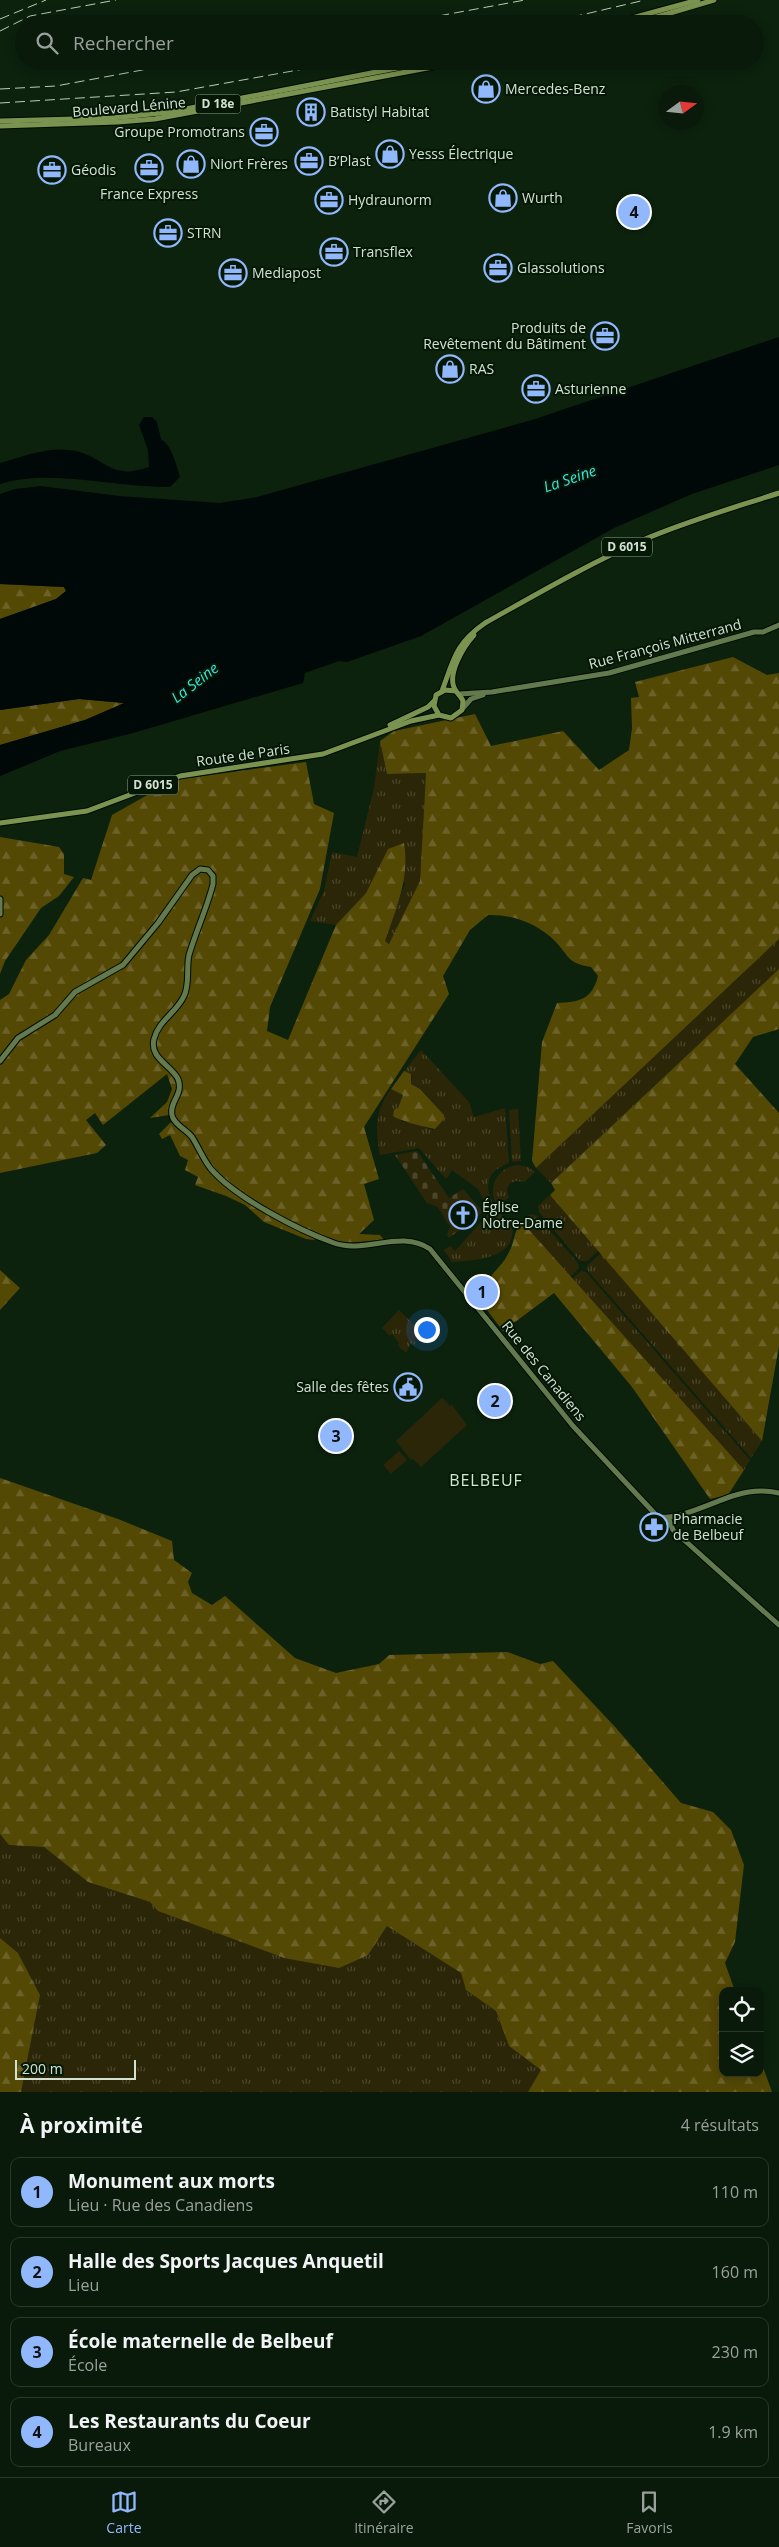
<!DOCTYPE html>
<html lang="fr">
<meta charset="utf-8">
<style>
body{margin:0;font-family:"Open Sans",sans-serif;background:#172718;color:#f1f3f6}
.controls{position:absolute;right:15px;bottom:15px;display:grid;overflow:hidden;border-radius:10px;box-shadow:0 2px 12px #0003}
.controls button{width:45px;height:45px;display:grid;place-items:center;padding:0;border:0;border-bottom:1px solid #29382b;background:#091a0a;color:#f1f3f6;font:25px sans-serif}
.compass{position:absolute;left:659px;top:85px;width:45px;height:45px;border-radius:50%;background:#091a0a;box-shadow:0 2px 12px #0003;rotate:75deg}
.scale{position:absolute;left:15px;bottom:12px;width:121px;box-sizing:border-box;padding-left:5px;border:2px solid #d3e1d3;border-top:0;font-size:14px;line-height:18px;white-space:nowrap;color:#d3e1d3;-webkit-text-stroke:4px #041805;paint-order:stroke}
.you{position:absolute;left:426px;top:1329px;width:18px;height:18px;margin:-12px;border:4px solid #fff;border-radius:50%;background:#1a73e8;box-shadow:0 0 0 8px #1a73e833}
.badge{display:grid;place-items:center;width:32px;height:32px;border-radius:50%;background:#91b8fd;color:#111;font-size:16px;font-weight:700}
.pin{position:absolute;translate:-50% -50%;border:2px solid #fff;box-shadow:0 1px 5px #0006}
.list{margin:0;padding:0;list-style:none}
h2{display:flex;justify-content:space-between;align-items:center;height:65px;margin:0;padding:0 20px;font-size:21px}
h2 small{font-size:16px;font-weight:400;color:#99a19c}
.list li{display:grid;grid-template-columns:32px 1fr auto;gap:15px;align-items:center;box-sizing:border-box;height:70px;margin:0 10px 10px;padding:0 10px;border:1px solid #29382b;border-radius:10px}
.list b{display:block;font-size:19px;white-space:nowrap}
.list p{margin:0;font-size:16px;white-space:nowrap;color:#99a19c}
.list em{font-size:16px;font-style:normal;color:#99a19c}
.icon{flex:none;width:28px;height:28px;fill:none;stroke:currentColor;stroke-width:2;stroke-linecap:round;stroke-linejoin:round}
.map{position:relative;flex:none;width:779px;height:2092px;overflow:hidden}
.search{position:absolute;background:#091a0a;box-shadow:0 2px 12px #0003;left:15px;right:15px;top:15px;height:55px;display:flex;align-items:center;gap:12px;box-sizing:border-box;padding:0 18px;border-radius:28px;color:#99a19c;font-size:19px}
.sheet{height:385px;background:#091a0a}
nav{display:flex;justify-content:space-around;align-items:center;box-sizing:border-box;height:70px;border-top:1px solid #29382b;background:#091a0a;font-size:14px;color:#99a19c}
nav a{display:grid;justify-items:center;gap:2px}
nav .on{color:#91b8fd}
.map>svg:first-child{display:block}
.grass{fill:url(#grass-tufts)}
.forest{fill:url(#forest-firs)}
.cemetery{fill:url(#cemetery-stones)}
.pitch{fill:#2c2608}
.water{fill:#000808}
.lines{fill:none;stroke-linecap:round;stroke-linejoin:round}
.secondary-casing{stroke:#000b00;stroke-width:7}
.primary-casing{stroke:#000b00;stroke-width:7}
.secondary{stroke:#627a4d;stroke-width:5}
.primary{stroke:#7b9350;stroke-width:5}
.rail{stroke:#bccbbc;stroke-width:1;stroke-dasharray:10 5;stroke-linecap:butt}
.labels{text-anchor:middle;stroke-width:4;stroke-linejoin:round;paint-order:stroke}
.shield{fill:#041805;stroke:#95a595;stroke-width:1}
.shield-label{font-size:12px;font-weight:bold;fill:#d3e1d3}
.poi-label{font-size:14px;fill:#d3e1d3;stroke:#041805;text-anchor:start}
.street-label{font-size:14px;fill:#d3e1d3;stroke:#041805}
.water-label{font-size:15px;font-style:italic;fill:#3ce1dc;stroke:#041805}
.quarter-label{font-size:16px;letter-spacing:1px;fill:#cee9cd;stroke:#041805}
</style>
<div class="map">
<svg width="779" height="2092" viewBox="0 0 779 2092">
<defs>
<pattern id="grass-tufts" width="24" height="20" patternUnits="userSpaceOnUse" patternTransform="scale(1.25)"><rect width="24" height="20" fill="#2c2608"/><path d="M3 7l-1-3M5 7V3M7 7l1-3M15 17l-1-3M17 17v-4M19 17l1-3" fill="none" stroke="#4a452b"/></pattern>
<pattern id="forest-firs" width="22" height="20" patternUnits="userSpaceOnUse" patternTransform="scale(1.25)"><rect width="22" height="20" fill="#544805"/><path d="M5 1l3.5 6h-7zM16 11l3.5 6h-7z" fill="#6c6229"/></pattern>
<pattern id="cemetery-stones" width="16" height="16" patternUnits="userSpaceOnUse" patternTransform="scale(1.25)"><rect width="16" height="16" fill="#2c2608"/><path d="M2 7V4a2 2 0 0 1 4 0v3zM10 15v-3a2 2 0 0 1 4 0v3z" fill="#4a452b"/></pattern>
</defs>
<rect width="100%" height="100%" fill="#0c220d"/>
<g class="grass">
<polygon points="380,741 387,774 426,773 420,881 390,944 384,941 405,884 388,849 366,893 336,925 310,921 324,891 332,852 357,857 374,788"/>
<polygon points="779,939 779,969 551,1183 536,1168"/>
<path d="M421,1050L469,1102L474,1117L505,1108L509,1163C470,1178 494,1207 512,1227C517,1259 473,1260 452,1262L444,1250L450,1246L455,1251L490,1212L478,1189L452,1170L446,1179L419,1148L380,1155C375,1129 375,1110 391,1089L403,1095L398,1108L402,1122L410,1121L433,1130L444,1115L420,1089L411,1084L412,1076L404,1071Z"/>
<polygon points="518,1109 521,1161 512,1162 509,1110"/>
<path d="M517,1165L528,1167L535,1172L524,1182L516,1181C508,1183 505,1189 509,1197L498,1207C486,1189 496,1168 517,1165Z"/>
<polygon points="550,1195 599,1250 587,1261 580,1261 539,1212 538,1206"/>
<polygon points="530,1214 536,1215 578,1263 579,1268 570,1277 522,1222"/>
<polygon points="601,1253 762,1441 751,1458 588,1271 587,1266"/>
<polygon points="581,1271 586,1272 750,1460 744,1470 572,1279"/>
<polygon points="399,1310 423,1334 420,1334 414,1340 416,1342 414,1345 411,1343 406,1353 398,1346 399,1343 392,1334 390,1336 382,1328"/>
<polygon points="0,1834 10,1845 44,1847 88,1882 150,1902 159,1911 284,1958 368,1955 387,1926 461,1973 466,1990 496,2011 509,2046 542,2070 528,2092 21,2092 40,1995 18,1953 0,1938"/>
</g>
<g class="forest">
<polygon points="0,584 64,587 66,591 56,599 0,619"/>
<path d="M733,657L767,675L779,673V939L536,1168L532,1161L542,1042L557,1003C579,1002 592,1000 598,976L591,967C567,963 570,957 555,941C538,924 512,914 488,915L470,930L443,976L449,994L364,1127L379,1179L364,1184L374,1220L359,1234L380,1235L384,1240L344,1243L318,1234L314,1240L306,1239L264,1222L245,1205L226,1196L195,1185L198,1177L185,1170L188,1160L180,1156L170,1135L162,1139L159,1134L172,1121L169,1115L150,1118L167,1102L172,1089L167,1074L103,1125L95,1113L86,1120L106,1145L97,1153L0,1173V1000L9,994L26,960L49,935L83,878L91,880L112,815L174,780L306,762L314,804L334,813L320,889L270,1007L267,1031L288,1040L336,925L366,893L388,849L404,843C410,879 396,908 385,941L389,944L420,881L426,773L387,774L380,741L394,731L475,714L491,746L563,731L599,770L629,750L632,728L631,698L639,697L635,682Z"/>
<polygon points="79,699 125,703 85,720 0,745 0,710"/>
<polygon points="0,837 59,847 64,854 64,874 74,877 59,896 41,908 5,961 0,974"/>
<polygon points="779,969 779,1029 753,1037 735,1064 779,1113 779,1346 762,1441 550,1195 555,1190 551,1183"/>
<path d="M404,1071L411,1074V1084L420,1089L444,1115V1119L435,1129C428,1128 397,1120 393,1116L394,1110L398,1108L403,1095L391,1089Z"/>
<path d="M522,1222L744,1470L728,1495L710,1499L632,1387L554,1293L503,1331L480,1301C486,1294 484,1291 487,1283C492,1272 503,1265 508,1254C515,1243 513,1231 522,1222Z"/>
<polygon points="0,1270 20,1288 0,1310"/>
<polygon points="0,1478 118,1519 172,1541 174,1560 192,1573 188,1582 192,1593 212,1605 225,1596 295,1658 336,1673 379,1664 389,1655 507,1652 540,1664 553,1661 616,1728 681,1803 713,1812 731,1830 744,1865 735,1942 725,1963 735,1991 723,1991 723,2073 760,2073 760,2059 772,2092 528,2092 541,2070 509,2046 496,2011 466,1990 461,1973 387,1926 368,1955 339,1968 284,1958 158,1911 150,1902 88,1882 44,1847 9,1845 0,1834"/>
<polygon points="0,1938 18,1953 40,1995 21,2092 0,2092"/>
</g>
<polygon class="cemetery" points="417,1151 449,1198 463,1189 483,1212 449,1238 447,1235 450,1227 438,1207 427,1203 395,1155"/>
<g class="pitch">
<polygon points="442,1398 450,1406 452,1405 467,1425 421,1467 413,1459 411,1460 396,1441"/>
<polygon points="399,1451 407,1460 391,1474 383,1465"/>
</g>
<g class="water">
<polygon points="779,337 779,465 692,494 614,528 421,636 347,662 339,661 305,673 303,683 133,733 60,751 0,776 0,745 85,720 124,703 79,699 0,710 0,619 56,599 66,591 64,587 0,584 0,494 15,489 41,486 119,496 220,503 257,497 532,420"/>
<path d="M144,417H152L157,422L161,439C172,446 176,464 180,477L170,487C116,488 52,468 0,484V463C22,457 46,447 69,450C105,454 108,482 149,467L148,450L139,425Z"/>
</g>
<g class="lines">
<g class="secondary-casing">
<g id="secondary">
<polyline points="459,694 492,692 609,673 754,632 763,632 779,625"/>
<polyline points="463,708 471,699 483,695"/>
<polyline points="0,899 0,914"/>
<path d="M0,1061L18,1038L55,1015L75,992L123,965L158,923L192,875L200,869L208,870L213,876V884C207,908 196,931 189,955C186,969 190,984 184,996C177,1012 158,1021 154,1039C149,1058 171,1065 178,1079C184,1094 169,1102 172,1115C173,1124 187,1130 192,1137C199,1148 203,1159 211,1169C236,1198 298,1230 334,1243C365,1254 401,1229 430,1249L573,1426L657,1516C673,1523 717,1500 736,1495C749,1491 765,1490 779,1493"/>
<polyline points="668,1517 673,1530 779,1625"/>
</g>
</g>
<g class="primary-casing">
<g id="primary">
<polyline points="610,24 698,0"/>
<polyline points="633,24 714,0"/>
<polyline points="0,121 112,118 170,112 433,61"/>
<polyline points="0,126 118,122 155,119 465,61"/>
<path d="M442,691C454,659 455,644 485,623C537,594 588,564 643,540C687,521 733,508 779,493"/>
<path d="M456,691L445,690L436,695L434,706L439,715L451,718L462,710L463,701C461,696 458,695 456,691C445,676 464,646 474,635"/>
<polyline points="390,725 428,707 434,701"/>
<polyline points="0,823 87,811 180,776 323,754 411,721 439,715"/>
</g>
</g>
<use href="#secondary" class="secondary"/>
<use href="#primary" class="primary"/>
<g class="rail">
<polyline points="0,19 46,0"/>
<polyline points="395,24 525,0"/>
<polyline points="543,24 645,0"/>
<polyline points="0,31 30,16 116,0"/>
<polyline points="0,89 56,86 191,61"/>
<polyline points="0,103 176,92 348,61"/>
</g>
</g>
<defs>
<g id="shop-ring" transform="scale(1.4375)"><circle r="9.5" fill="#041805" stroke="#91b8fd" stroke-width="1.5"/><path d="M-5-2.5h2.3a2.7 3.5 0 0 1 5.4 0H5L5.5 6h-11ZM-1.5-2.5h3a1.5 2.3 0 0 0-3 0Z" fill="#91b8fd"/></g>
<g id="building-ring" transform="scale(1.4375)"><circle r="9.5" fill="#041805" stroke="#91b8fd" stroke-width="1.5"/><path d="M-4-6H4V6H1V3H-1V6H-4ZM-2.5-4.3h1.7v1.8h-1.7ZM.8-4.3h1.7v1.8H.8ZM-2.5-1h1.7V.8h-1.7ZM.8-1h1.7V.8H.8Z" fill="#91b8fd"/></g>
<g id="office-ring" transform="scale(1.4375)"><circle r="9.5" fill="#041805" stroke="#91b8fd" stroke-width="1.5"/><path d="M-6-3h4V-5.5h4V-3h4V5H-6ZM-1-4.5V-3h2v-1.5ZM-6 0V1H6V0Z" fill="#91b8fd"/></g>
<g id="church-ring" transform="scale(1.4375)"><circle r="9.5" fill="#041805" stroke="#91b8fd" stroke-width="1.5"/><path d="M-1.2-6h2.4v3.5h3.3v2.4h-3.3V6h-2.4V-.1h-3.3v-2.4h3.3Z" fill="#91b8fd"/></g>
<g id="civic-ring" transform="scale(1.4375)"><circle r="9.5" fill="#041805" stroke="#91b8fd" stroke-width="1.5"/><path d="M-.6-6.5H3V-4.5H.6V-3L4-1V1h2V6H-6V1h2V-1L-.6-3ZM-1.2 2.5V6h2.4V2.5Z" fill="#91b8fd"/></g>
<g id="pharmacy-ring" transform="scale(1.4375)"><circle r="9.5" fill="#041805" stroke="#91b8fd" stroke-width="1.5"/><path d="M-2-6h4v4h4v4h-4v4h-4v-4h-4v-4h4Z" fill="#91b8fd"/></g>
</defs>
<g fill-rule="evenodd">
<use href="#shop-ring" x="486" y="89"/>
<use href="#building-ring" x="311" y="112"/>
<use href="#office-ring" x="264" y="132"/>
<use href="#shop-ring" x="390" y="154"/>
<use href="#office-ring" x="309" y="161"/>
<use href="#shop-ring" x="191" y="164"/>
<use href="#office-ring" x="149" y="168"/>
<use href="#office-ring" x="52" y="170"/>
<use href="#shop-ring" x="503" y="198"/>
<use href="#office-ring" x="329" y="200"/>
<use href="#office-ring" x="168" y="233"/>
<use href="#office-ring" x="334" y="252"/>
<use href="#office-ring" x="498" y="268"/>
<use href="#office-ring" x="233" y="273"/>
<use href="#office-ring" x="605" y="336"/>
<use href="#shop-ring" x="450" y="369"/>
<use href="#office-ring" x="536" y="389"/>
<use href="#church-ring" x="463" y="1215"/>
<use href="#civic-ring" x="408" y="1387"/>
<use href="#pharmacy-ring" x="654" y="1527"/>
</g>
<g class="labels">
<g class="shield">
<rect x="195.5" y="94.5" width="45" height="19" rx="4"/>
<rect x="602" y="537.5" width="50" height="19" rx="4"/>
<rect x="128" y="775.5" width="50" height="19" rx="4"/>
</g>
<g class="shield-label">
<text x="218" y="108">D 18e</text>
<text x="627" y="551">D 6015</text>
<text x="153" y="789">D 6015</text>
</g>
<g class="poi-label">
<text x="505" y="94">Mercedes-Benz</text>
<text x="330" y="117">Batistyl Habitat</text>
<text x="245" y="137" text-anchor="end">Groupe Promotrans</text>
<text x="409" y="159">Yesss Électrique</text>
<text x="328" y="166">B’Plast</text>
<text x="210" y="169">Niort Frères</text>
<text x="71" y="175">Géodis</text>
<text x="149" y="199" text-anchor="middle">France Express</text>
<text x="522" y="203">Wurth</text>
<text x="348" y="205">Hydraunorm</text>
<text x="187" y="238">STRN</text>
<text x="353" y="257">Transflex</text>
<text x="517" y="273">Glassolutions</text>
<text x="252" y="278">Mediapost</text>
<text x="586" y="333" text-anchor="end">Produits de<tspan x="586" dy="16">Revêtement du Bâtiment</tspan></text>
<text x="469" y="374">RAS</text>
<text x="555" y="394">Asturienne</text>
<text x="482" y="1212">Église<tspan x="482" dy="16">Notre-Dame</tspan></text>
<text x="389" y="1392" text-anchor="end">Salle des fêtes</text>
<text x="673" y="1524">Pharmacie<tspan x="673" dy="16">de Belbeuf</tspan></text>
</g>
<g class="street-label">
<text transform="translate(129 107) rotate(-5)" y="5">Boulevard Lénine</text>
<text transform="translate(665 644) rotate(-15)" y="5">Rue François Mitterrand</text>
<text transform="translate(243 755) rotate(-8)" y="5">Route de Paris</text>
<text transform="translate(544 1371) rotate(51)" y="5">Rue des Canadiens</text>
</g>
<g class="water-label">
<text transform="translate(570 479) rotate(-19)" y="5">La Seine</text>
<text transform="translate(195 683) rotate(-38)" y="5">La Seine</text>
</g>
<g class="quarter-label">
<text x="486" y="1486">BELBEUF</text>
</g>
</g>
</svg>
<div class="controls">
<button><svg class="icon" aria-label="locate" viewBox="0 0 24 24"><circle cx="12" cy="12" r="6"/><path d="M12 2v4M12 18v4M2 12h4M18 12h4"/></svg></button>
<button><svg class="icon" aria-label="layers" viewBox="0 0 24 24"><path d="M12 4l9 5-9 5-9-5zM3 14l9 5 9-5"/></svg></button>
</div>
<svg class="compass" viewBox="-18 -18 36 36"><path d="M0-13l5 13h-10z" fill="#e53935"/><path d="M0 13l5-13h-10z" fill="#99a19c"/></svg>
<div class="scale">200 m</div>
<div class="you"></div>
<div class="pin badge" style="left:482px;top:1292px">1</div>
<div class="pin badge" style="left:495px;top:1401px">2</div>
<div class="pin badge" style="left:336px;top:1436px">3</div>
<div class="pin badge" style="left:634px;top:212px">4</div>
<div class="search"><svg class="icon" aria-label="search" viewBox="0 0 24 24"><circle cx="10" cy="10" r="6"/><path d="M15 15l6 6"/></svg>Rechercher</div>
</div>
<section class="sheet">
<h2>À proximité<small>4 résultats</small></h2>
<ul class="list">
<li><span class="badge">1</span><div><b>Monument aux morts</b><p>Lieu · Rue des Canadiens</p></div><em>110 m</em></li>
<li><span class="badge">2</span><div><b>Halle des Sports Jacques Anquetil</b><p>Lieu</p></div><em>160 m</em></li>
<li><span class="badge">3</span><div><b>École maternelle de Belbeuf</b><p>École</p></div><em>230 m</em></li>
<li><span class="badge">4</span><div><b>Les Restaurants du Coeur</b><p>Bureaux</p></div><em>1.9 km</em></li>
</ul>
</section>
<nav>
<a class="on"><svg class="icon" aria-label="map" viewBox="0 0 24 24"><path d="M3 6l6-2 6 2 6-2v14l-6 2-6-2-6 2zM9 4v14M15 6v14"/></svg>Carte</a>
<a><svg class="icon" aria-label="directions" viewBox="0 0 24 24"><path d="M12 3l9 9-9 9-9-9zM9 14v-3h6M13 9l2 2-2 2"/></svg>Itinéraire</a>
<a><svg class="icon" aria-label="saved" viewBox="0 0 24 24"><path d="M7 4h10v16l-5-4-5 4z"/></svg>Favoris</a>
</nav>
